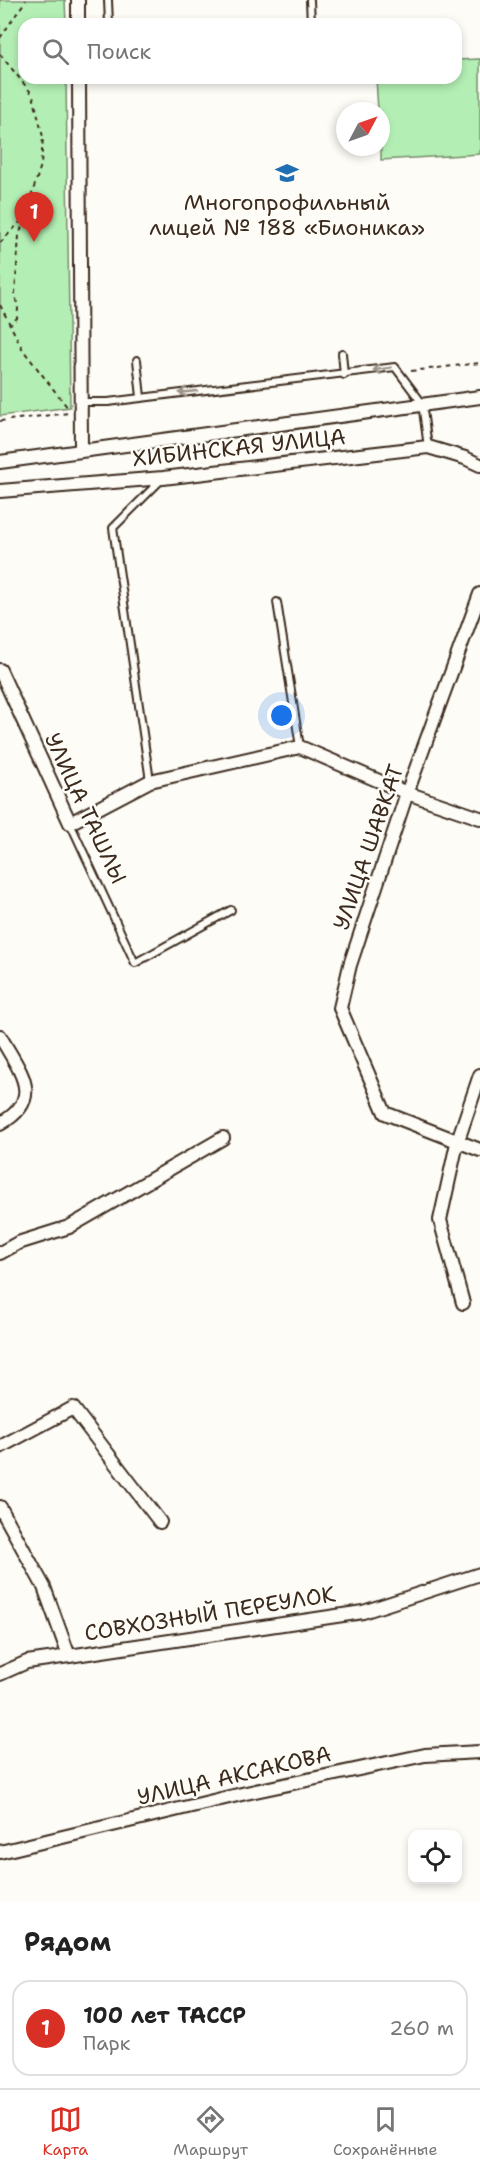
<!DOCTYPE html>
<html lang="ru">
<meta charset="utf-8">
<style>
body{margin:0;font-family:"Shantell Sans",sans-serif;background:#f2f2f2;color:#222}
.controls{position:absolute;right:18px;bottom:18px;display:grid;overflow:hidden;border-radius:12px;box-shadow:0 3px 9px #0003}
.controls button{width:54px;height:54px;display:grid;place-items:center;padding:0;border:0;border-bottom:2px solid #e0e0e0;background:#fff;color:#222;font:30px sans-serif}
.compass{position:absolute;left:336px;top:102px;width:54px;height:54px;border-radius:50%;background:#fff;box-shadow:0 3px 9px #0003;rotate:49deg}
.you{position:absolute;left:282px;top:716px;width:21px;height:21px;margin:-15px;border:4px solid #fff;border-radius:50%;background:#1a73e8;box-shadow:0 0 0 9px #1a73e833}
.badge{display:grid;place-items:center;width:39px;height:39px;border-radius:50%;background:#d93025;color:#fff;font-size:20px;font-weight:700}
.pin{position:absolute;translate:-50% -50px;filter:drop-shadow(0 2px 3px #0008)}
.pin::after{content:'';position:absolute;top:32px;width:21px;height:18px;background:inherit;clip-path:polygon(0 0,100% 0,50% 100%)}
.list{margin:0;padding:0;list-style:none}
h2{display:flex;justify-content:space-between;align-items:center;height:78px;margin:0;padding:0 24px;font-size:26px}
h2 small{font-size:20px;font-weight:400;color:#767676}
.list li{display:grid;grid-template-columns:39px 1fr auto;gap:18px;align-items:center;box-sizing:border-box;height:96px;margin:0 12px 12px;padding:0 12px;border:2px solid #e0e0e0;border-radius:18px}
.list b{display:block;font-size:22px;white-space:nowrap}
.list p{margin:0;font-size:20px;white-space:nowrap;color:#767676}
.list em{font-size:20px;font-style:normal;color:#767676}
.icon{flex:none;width:33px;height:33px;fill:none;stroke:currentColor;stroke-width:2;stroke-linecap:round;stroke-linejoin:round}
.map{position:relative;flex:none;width:480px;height:1902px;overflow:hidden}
.search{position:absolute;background:#fff;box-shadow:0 3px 9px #0003;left:18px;right:18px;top:18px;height:66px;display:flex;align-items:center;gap:15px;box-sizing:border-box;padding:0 21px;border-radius:18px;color:#767676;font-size:22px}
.sheet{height:186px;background:#fff}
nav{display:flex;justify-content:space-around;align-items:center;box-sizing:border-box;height:84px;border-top:2px solid #e0e0e0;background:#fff;font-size:16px;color:#767676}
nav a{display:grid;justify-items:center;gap:3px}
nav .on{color:#d93025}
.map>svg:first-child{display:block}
.green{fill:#b3efb4;stroke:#778c69;stroke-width:1.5}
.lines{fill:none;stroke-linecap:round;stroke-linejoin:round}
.lane-casing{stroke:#3b2a1e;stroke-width:10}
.street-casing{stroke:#3b2a1e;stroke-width:16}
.path{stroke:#3b2a1e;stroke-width:2;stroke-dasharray:4.5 4.5;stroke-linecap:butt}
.lane{stroke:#fdfcf7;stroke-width:6}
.street{stroke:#fdfcf7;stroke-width:12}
.oneway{stroke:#9c938a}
.labels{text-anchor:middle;stroke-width:5;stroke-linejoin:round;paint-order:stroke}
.poi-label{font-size:22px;fill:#3b2a1e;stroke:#fdfcf7}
.street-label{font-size:22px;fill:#3b2a1e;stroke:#fdfcf7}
</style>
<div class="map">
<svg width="480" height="1902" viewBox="0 0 480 1902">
<rect width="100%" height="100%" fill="#fdfcf7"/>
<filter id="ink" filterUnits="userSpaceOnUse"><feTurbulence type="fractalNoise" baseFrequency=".0167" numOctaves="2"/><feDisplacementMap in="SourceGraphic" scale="12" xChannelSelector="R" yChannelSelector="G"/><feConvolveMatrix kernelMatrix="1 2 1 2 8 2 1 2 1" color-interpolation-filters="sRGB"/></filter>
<g filter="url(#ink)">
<g class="green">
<polygon points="0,0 65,0 66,24 24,24 24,78 66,78 70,407 0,416"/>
<polygon points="480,59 480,154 381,160 381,111 378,111 376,78 456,78 456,60"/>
</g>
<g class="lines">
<g class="lane-casing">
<g id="lane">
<polyline points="108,0 109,24"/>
<polyline points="310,0 311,24"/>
<polyline points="342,353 344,375"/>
<polyline points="137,360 141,397"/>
<polyline points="81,402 108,402 395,367 422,403 428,447"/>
<polyline points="277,602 300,747"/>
<polyline points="150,781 113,528 161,480"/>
<polyline points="70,823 135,963 231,910"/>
</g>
</g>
<g class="street-casing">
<g id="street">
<polyline points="78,0 78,24"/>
<polyline points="79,78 81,449"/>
<polyline points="0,462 480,397"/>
<polyline points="0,491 163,478 428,447 465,458 480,465"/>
<polyline points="480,594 407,793 350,965 340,1008 385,1113 480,1150"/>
<polyline points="0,670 70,823 150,781 300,747 407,793 480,818"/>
<path d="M0,1036C19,1071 46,1098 0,1124"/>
<polyline points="0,1253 18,1243 69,1227 223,1138"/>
<polyline points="463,1303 440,1220 457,1143 480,1075"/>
<polyline points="0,1447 73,1408 160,1522"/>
<polyline points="0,1507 44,1587 69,1656 363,1612 480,1574"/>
<polyline points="0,1674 27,1662 69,1656"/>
<polyline points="0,1852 246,1793 425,1755 480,1752"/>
</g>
</g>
<g class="path">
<polyline points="0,38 26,0"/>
<polyline points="0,54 33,95 43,137 41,165 19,236 15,293 18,309 17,318 11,324"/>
<polyline points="0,243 23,219"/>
<polyline points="0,305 23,350 68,408"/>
<polyline points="411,371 480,363"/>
<polyline points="0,421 69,413"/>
</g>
<use href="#lane" class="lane"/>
<use href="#street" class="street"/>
</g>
<defs><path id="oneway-shaft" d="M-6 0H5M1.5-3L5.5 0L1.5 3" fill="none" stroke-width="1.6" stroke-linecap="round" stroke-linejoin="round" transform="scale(1.5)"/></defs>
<g class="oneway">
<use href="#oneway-shaft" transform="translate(382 369) rotate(171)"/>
<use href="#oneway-shaft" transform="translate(188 392) rotate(174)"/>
</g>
</g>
<defs>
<g id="school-bare" transform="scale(1.8)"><path d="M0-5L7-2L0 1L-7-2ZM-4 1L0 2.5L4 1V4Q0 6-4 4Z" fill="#1f6fb2" stroke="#fdfcf7" stroke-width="2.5" paint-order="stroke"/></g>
</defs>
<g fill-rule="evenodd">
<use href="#school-bare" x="287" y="173"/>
</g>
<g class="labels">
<g class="poi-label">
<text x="287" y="210">Многопрофильный<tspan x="287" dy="25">лицей № 188 «Бионика»</tspan></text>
</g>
<g class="street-label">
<text transform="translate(239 447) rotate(-6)" y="8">ХИБИНСКАЯ УЛИЦА</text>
<text transform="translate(86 808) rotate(65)" y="8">УЛИЦА ТАШЛЫ</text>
<text transform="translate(368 847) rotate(-71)" y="8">УЛИЦА ШАВКАТ</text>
<text transform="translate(210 1613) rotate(-9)" y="8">СОВХОЗНЫЙ ПЕРЕУЛОК</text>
<text transform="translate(234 1775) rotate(-13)" y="8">УЛИЦА АКСАКОВА</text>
</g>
</g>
</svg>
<div class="controls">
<button><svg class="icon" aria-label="locate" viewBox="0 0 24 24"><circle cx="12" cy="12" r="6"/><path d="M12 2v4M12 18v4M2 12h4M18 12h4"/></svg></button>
</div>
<svg class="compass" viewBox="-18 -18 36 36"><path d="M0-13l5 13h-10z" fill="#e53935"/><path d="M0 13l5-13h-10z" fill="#767676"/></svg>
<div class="you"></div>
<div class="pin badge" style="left:34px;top:242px">1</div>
<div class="search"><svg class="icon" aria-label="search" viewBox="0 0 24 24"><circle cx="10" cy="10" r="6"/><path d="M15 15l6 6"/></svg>Поиск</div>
</div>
<section class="sheet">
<h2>Рядом<small></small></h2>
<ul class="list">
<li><span class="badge">1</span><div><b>100 лет ТАССР</b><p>Парк</p></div><em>260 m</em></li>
</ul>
</section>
<nav>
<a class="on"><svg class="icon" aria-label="map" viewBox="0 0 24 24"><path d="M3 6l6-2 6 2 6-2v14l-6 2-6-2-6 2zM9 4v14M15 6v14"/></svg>Карта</a>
<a><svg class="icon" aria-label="directions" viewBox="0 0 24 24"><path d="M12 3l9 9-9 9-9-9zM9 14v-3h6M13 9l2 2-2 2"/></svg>Маршрут</a>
<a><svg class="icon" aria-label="saved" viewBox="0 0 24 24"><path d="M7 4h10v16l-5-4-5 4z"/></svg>Сохранённые</a>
</nav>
